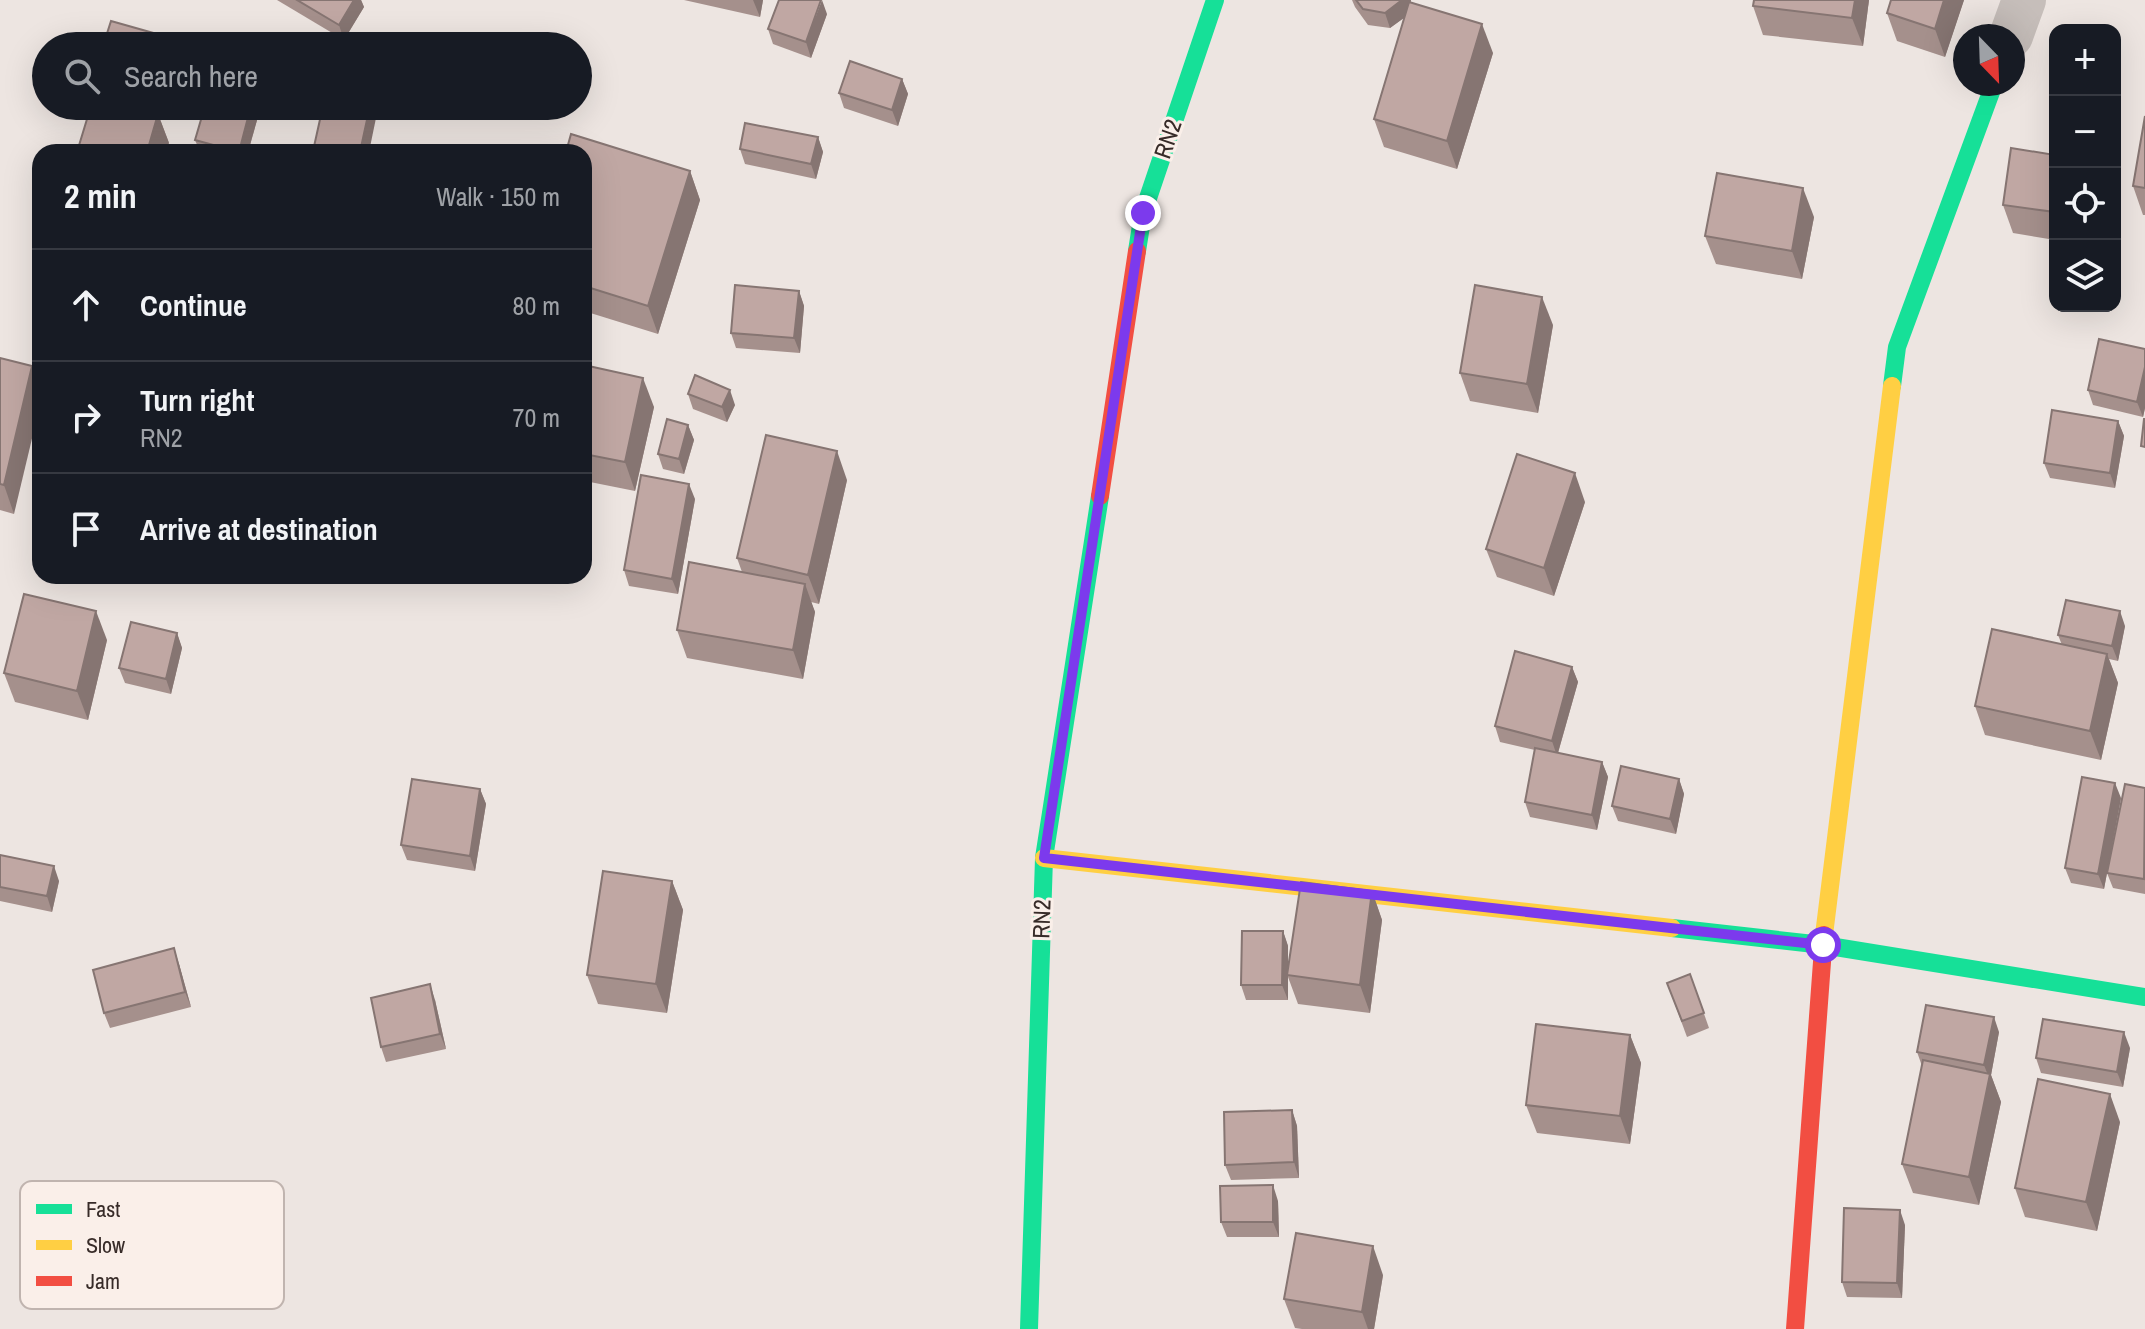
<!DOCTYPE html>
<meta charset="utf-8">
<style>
body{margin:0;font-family:"Archivo Narrow",sans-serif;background:#20242c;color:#f1f3f6}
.controls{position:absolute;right:24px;top:24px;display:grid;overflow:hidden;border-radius:16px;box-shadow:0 8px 32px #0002}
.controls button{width:72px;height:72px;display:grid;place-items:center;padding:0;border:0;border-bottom:2px solid #363941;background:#171b24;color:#f1f3f6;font:40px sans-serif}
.compass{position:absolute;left:1953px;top:24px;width:72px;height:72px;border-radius:50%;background:#171b24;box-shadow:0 8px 32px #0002;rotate:157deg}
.stop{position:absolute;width:24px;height:24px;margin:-18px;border:6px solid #7c3aed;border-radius:50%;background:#fff}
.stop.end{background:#7c3aed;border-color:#fff;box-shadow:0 2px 8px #0008}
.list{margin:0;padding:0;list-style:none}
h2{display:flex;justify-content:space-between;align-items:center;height:104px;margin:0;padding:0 32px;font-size:34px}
h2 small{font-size:26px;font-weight:400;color:#9ea1a6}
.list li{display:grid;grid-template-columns:52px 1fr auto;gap:24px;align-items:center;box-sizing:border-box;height:112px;padding:0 32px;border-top:2px solid #363941}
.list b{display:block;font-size:30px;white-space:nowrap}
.list p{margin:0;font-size:26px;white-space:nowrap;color:#9ea1a6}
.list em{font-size:26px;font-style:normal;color:#9ea1a6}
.icon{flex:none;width:44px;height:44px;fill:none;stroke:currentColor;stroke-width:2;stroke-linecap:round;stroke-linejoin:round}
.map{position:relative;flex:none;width:2145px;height:1329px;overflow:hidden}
.search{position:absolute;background:#171b24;box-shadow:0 8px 32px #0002;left:32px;top:32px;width:560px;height:88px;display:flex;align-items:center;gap:20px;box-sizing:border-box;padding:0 28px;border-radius:44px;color:#9ea1a6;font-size:30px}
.panel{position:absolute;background:#171b24;box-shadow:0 8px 32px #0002;left:32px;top:144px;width:560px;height:440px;border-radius:24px}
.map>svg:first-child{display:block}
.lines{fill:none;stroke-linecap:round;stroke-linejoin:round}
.street{stroke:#c6beba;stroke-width:44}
.fast{stroke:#16e098;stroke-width:18}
.slow{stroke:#ffcf43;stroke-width:18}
.jam{stroke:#f24e42;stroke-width:18}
.wall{fill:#a5908c}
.shaded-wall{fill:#867572}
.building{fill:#c0a7a3;stroke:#867572;stroke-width:2}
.route{stroke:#7c3aed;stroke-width:10}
.labels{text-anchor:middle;stroke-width:6;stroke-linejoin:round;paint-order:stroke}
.street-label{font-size:24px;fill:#372b28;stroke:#faefe9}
.key{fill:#faefe9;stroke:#c0b4af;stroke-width:2}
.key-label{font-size:22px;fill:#372b28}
</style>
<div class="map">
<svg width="2145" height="1329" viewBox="0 0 2145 1329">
<rect width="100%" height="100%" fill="#ede5e1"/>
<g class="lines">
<polyline class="street" points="2011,36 2024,0"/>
<g class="fast">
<polyline points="1137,251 1143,213 1215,0"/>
<polyline points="1892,386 1897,347 1994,84"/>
<polyline points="1672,928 1823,945 2145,997"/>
<polyline points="1029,1329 1044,858 1100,496"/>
</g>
<g class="slow">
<polyline points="1044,858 1672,928"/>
<polyline points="1824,935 1892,386"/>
</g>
<g class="jam">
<polyline points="1100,496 1137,251"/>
<polyline points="1795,1329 1824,935"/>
</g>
</g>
<g class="wall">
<polygon points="277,0 361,0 364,7 344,40"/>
<polygon points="684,0 763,0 760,17"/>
<polygon points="1352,0 1411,0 1410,3 1493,53 1457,169 1384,147 1374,119 1405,17 1390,28 1368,25 1355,7"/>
<polygon points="1754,0 1869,0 1863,46 1763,35 1753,6"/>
<polygon points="1964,0 1945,57 1897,41 1887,13"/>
<polygon points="827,14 811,58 773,44 768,29"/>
<polygon points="902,79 908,94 898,126 844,108 839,93"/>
<polygon points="91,106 147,106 145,111 158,114 169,143"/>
<polygon points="261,106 248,152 200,152 195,140"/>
<polygon points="2145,116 2145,215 2143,215 2133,186"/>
<polygon points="818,137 823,152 816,179 745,164 740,149"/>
<polygon points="584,152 690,171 700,200 658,334 584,311"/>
<polygon points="2055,155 2055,240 2013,233 2003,205"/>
<polygon points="1814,217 1802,279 1716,264 1705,236"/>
<polygon points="799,291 804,306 800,353 736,348 731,333"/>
<polygon points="1553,325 1538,413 1470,401 1460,373"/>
<polygon points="2145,349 2145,408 2143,417 2093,405 2088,390"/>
<polygon points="0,358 14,514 0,510"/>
<polygon points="584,365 654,407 635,491 585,481 584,484"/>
<polygon points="688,394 735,405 727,422 693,409"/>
<polygon points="2118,421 2124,436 2115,488 2050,478 2044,463"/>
<polygon points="688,425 694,440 684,474 663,469 658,454"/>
<polygon points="847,480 819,604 811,602 815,612 803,679 687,658 677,630 742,572 737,558"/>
<polygon points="695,499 678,594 629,586 624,570"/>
<polygon points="1585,502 1554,596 1497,577 1486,549"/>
<polygon points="2125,626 2118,661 2109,659 2118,683 2101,760 1985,735 1975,706 2062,645 2058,635"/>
<polygon points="177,633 182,648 171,694 125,683 119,668"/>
<polygon points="107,640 88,720 15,702 4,673"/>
<polygon points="1572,667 1578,682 1558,753 1602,762 1608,777 1597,830 1530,817 1525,802 1535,750 1500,742 1495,726"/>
<polygon points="1679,779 1684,794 1676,834 1618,821 1612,806"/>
<polygon points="2145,788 2145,894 2113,888 2107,873"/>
<polygon points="480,789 486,804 475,871 407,860 401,845"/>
<polygon points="2121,798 2104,889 2071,883 2065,868"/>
<polygon points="0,855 59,881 52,912 0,901"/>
<polygon points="672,881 683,910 667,1013 598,1004 587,975"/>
<polygon points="1372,891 1382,920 1370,1013 1298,1004 1288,977 1288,1000 1246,1000 1241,985 1283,931 1288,946 1288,970"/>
<polygon points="179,964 191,1007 110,1028 104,1013"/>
<polygon points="1690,974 1709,1028 1687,1037 1667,983"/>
<polygon points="435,1000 446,1049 386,1062 381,1047"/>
<polygon points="1999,1032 1991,1075 2001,1102 1979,1205 1913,1193 1902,1164 1922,1066 1917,1052"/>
<polygon points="1630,1035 1641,1063 1630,1144 1537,1133 1526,1105"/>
<polygon points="2130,1048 2123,1087 2041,1073 2036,1058"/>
<polygon points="1292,1110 1297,1126 1299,1178 1231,1180 1225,1165"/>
<polygon points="2120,1122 2097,1231 2025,1217 2015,1188"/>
<polygon points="1278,1201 1279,1237 1227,1237 1221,1222"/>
<polygon points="1905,1225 1902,1298 1847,1297 1842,1282"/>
<polygon points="1383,1275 1374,1329 1302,1329 1295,1328 1284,1299"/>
</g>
<g class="shaded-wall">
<polygon points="354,0 361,0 364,7 344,40 339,25"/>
<polygon points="753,0 763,0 760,17"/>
<polygon points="822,0 827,14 811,58 806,42"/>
<polygon points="1402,0 1411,0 1408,15 1390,28 1385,13"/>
<polygon points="1855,0 1869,0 1863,46 1852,18"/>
<polygon points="1944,0 1964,0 1945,57 1935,29"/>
<polygon points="1482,24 1493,53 1457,169 1447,141"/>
<polygon points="157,34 162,46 154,46"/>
<polygon points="902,79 908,94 898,126 892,110"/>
<polygon points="251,106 261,106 248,152 239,152"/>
<polygon points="370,106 372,106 376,118 369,152 360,152"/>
<polygon points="158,114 169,143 166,152 147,152"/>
<polygon points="818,137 823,152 816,179 811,164"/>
<polygon points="690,171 700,200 658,334 648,306"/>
<polygon points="1803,188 1814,217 1802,279 1792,251"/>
<polygon points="799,291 804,306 800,353 794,338"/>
<polygon points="1542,297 1553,325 1538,413 1527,384"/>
<polygon points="32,366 40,387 40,405 14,514 4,485"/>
<polygon points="2145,367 2145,408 2143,417 2137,402"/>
<polygon points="643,378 654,407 635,491 625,462"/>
<polygon points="730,390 735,405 727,422 722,407"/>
<polygon points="2118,421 2124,436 2115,488 2110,473"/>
<polygon points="688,425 694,440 684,474 679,459"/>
<polygon points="837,451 847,480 819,604 808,575"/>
<polygon points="1575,473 1585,502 1554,596 1544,568"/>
<polygon points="689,484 695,499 678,594 672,579"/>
<polygon points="805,584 815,612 803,679 793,650"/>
<polygon points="96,611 107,640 88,720 77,691"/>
<polygon points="2120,611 2125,626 2118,661 2112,646"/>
<polygon points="177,633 182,648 171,694 166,679"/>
<polygon points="2107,654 2118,683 2101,760 2090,731"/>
<polygon points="1572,667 1578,682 1557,756 1552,741"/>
<polygon points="1602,762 1608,777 1597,830 1592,815"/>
<polygon points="1679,779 1684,794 1676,834 1670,819"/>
<polygon points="2115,783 2121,798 2104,889 2098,874"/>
<polygon points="480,789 486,804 475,871 470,856"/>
<polygon points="54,866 59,881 52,912 47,896"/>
<polygon points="672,881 683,910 667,1013 656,984"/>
<polygon points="1372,891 1382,920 1370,1013 1360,985"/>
<polygon points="1283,931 1288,946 1288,1000 1282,985"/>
<polygon points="174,948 179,964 191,1007 185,992"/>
<polygon points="430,984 435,1000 446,1049 440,1034"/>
<polygon points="1994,1017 1999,1032 1991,1075 2001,1102 1979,1205 1969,1177 1989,1078 1984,1065"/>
<polygon points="2124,1032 2130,1048 2123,1087 2117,1072"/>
<polygon points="1630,1035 1641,1063 1630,1144 1620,1116"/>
<polygon points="2110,1094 2120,1122 2097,1231 2086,1202"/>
<polygon points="1292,1110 1297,1126 1299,1178 1294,1162"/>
<polygon points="1273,1185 1278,1201 1279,1237 1273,1222"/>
<polygon points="1900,1210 1905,1225 1902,1298 1897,1283"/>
<polygon points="1373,1246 1383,1275 1374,1329 1368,1329 1362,1312"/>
</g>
<g class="building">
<polygon points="297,0 354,0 339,25"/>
<polygon points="779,0 821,0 806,42 768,29"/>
<polygon points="1356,0 1402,0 1385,13 1363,9"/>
<polygon points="1754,0 1855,0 1852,18 1753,6"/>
<polygon points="1891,0 1944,0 1935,29 1887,13"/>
<polygon points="1409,2 1482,24 1447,141 1374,119"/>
<polygon points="111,21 157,34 154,46 103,46"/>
<polygon points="850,61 902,79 892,110 839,93"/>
<polygon points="91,106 129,106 158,114 147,152 77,152"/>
<polygon points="205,106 251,106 239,152 195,140"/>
<polygon points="323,106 370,106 360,152 313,151"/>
<polygon points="2145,116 2145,188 2133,186"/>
<polygon points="745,123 818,137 811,164 740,149"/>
<polygon points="571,134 690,171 648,306 584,286 584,152 566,152"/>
<polygon points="2011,148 2055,155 2055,212 2003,205"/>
<polygon points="1717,173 1803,188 1792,251 1705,236"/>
<polygon points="735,285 799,291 794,338 731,333"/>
<polygon points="1475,285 1542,297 1527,384 1460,373"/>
<polygon points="2099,339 2145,349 2145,367 2137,402 2088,390"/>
<polygon points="0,358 32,366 4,485 0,484"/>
<polygon points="584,365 643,378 625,462 584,454"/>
<polygon points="695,375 730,390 722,407 688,394"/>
<polygon points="2052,410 2118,421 2110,473 2044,463"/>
<polygon points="667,419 688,425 679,459 658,454"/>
<polygon points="2144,419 2145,419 2145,447 2141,446"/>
<polygon points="766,435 837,451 808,575 737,558"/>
<polygon points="1517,454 1575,473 1544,568 1486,549"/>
<polygon points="641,475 689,484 672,579 624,570"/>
<polygon points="689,562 805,584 793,650 677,630"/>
<polygon points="24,594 96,611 77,691 4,673"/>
<polygon points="2066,600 2120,611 2112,646 2058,635"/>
<polygon points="131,622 177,633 166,679 119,668"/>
<polygon points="1992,629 2107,654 2090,731 1975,706"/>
<polygon points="1515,651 1572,667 1552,741 1495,726"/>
<polygon points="1535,748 1602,762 1592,815 1525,802"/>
<polygon points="1621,766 1679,779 1670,819 1612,806"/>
<polygon points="2082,777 2115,783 2098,874 2065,868"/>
<polygon points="412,779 480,789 470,856 401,845"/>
<polygon points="2125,784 2145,788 2144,879 2107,873"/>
<polygon points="0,855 54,866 47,896 0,887"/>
<polygon points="603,871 672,881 656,984 587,975"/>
<polygon points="1301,882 1372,891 1360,985 1287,975"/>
<polygon points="1242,931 1283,931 1282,985 1241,985"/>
<polygon points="174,948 185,992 104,1013 93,970"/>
<polygon points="1690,974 1704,1013 1682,1021 1667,983"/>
<polygon points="430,984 440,1034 381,1047 371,998"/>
<polygon points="1926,1005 1994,1017 1984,1065 1917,1052"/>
<polygon points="2043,1019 2124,1032 2117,1072 2036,1058"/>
<polygon points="1536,1024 1630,1035 1620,1116 1526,1105"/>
<polygon points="1923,1060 1990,1074 1969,1177 1902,1164"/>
<polygon points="2038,1079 2110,1094 2086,1202 2015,1188"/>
<polygon points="1292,1110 1294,1162 1225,1165 1224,1112"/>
<polygon points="1273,1185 1273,1222 1221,1222 1220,1186"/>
<polygon points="1844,1208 1900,1210 1897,1283 1842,1282"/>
<polygon points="1296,1233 1373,1246 1362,1312 1284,1299"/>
</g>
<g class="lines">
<polyline class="route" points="1143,213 1044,858 1823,945"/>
</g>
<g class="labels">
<g class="street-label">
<text transform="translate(1168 139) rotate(-71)" y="8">RN2</text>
<text transform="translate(1042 919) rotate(-88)" y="8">RN2</text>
</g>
</g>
<rect x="20" y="1181" width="264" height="128" rx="12" class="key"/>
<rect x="36" y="1204" width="36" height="10" fill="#16e098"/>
<rect x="36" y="1240" width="36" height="10" fill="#ffcf43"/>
<rect x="36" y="1276" width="36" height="10" fill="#f24e42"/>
<g class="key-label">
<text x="86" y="1217">Fast</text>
<text x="86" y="1253">Slow</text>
<text x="86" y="1289">Jam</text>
</g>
</svg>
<div class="controls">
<button>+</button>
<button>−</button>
<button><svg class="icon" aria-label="locate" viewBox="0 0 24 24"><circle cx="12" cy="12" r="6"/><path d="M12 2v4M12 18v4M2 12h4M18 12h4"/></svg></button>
<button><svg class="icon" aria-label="layers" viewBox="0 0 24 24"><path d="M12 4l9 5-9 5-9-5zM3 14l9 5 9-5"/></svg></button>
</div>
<svg class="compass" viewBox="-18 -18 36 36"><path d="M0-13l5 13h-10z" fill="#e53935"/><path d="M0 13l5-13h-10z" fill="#9ea1a6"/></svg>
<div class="stop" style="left:1823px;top:945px"></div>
<div class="stop end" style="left:1143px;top:213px"></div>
<div class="search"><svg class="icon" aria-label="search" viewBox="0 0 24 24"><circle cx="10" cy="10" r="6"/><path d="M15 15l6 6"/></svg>Search here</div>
<section class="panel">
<h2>2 min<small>Walk · 150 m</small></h2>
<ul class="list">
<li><svg class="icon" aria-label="ahead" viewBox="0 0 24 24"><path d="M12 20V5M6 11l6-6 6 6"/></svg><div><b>Continue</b></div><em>80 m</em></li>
<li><svg class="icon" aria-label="right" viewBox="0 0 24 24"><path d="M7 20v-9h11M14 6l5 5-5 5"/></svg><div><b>Turn right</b><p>RN2</p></div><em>70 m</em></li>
<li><svg class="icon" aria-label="arrive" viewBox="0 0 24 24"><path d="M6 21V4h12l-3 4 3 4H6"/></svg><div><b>Arrive at destination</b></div></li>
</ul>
</section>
</div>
